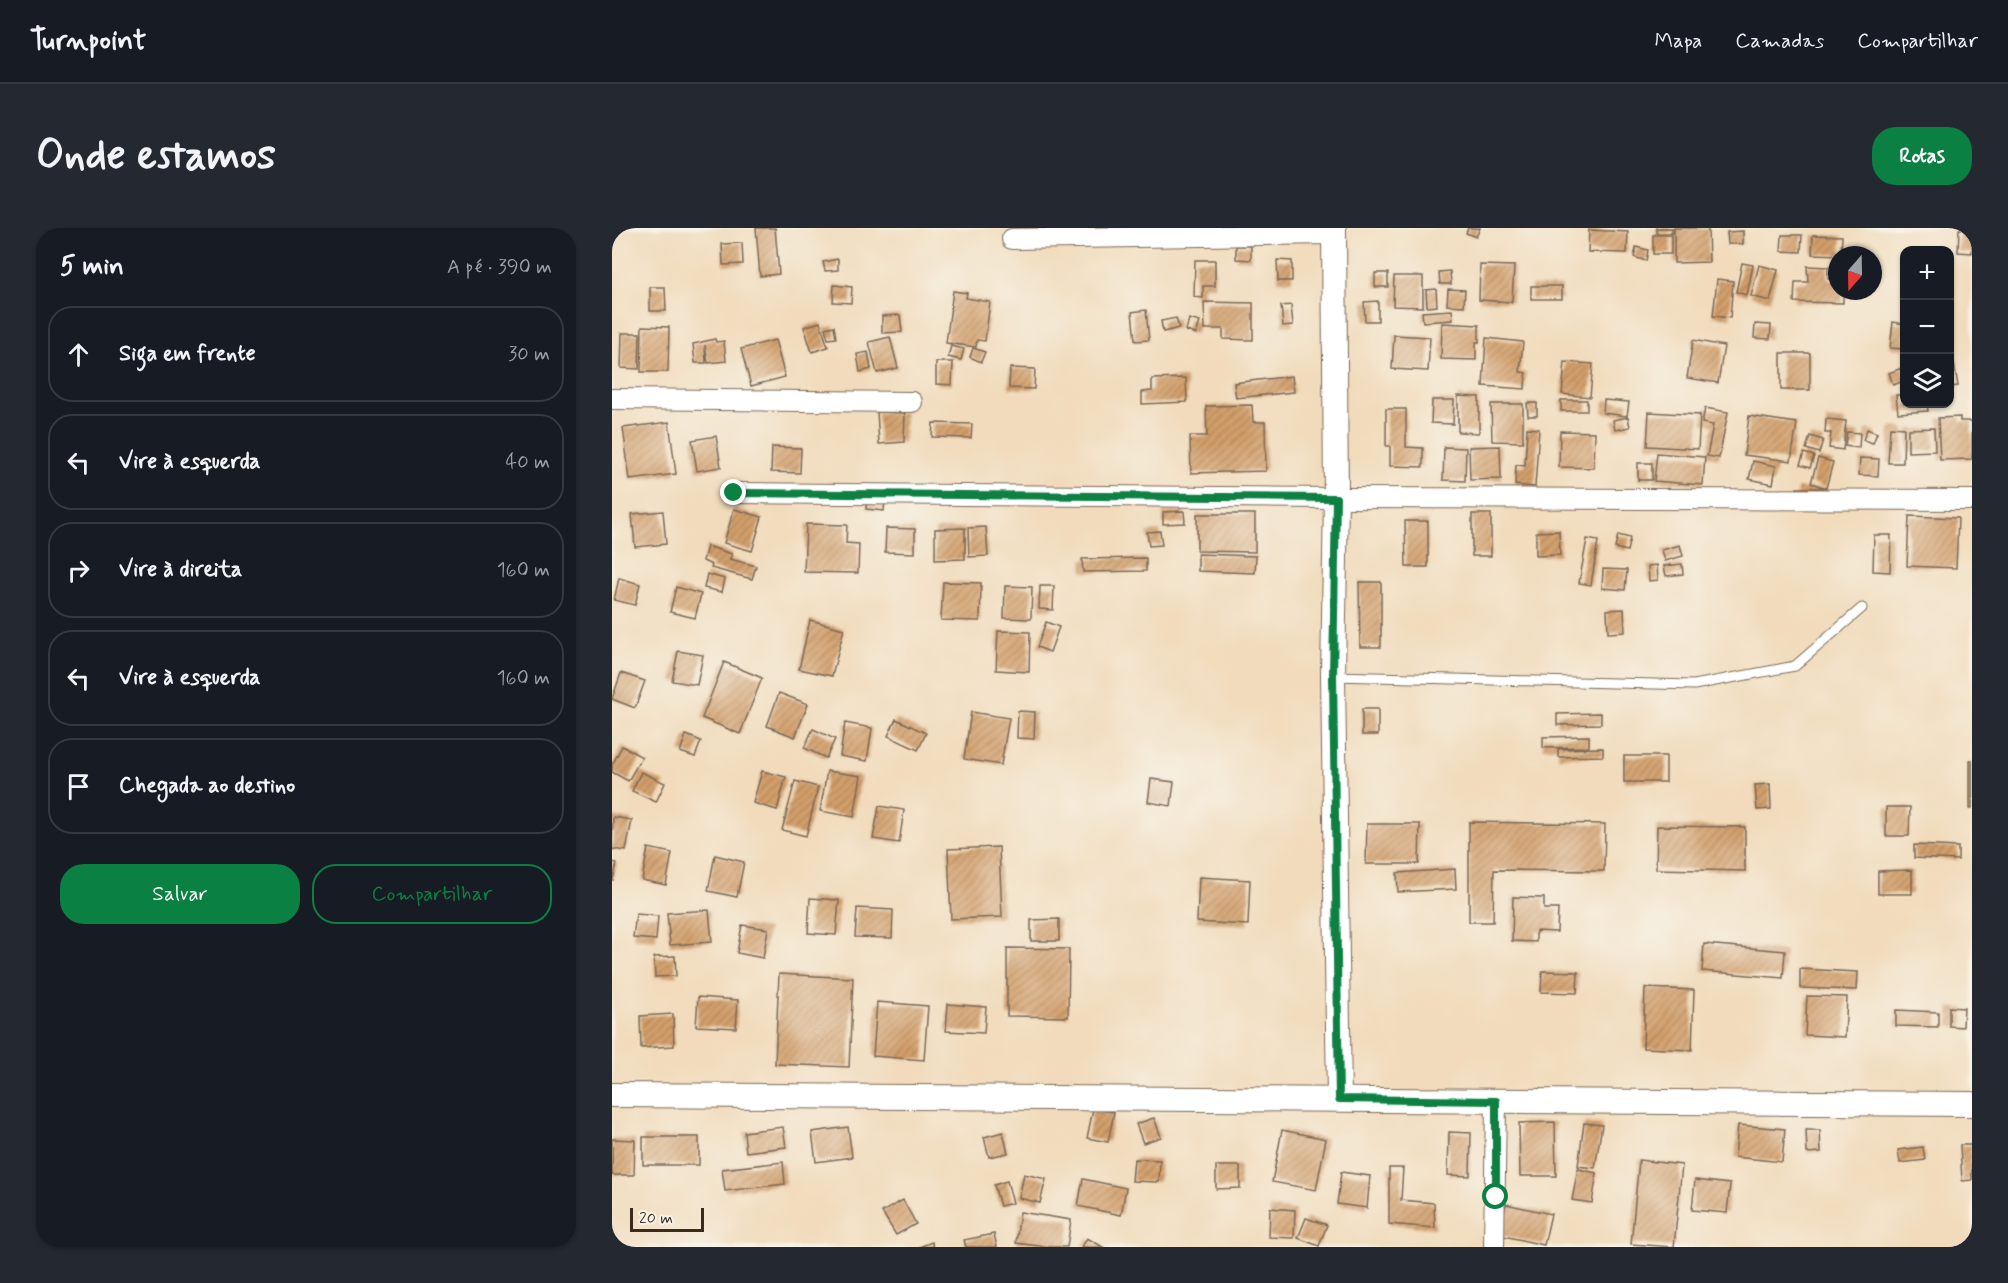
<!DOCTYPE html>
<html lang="pt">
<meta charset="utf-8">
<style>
body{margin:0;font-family:Mynerve,sans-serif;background:#242831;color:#f1f3f6}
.controls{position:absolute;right:18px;top:18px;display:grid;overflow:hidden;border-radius:12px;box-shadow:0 2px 4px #0004}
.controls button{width:54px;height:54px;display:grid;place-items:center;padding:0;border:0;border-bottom:2px solid #363941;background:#171b24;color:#f1f3f6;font:30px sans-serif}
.compass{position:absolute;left:1216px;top:18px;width:54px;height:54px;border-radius:50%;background:#171b24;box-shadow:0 2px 4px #0004;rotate:200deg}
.scale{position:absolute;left:18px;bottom:15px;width:74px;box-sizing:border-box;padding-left:6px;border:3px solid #3b2a1e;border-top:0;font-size:16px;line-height:21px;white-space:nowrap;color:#3b2a1e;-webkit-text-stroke:4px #f7f3e8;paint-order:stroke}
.stop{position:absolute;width:18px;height:18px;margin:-14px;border:4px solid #0b8043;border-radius:50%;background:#fff}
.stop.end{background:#0b8043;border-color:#fff;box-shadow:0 2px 6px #0008}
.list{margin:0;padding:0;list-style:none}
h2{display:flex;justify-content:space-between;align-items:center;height:78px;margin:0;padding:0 24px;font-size:26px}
h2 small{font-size:20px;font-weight:400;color:#9ea1a6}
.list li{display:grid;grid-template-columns:39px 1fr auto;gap:18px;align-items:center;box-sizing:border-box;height:96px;margin:0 12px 12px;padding:0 12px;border:2px solid #363941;border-radius:24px}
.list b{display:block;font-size:22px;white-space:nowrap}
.list em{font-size:20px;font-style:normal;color:#9ea1a6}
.actions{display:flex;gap:12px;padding:18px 24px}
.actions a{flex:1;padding:14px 0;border:2px solid #0b8043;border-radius:24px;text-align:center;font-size:21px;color:#0b8043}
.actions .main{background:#0b8043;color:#fff}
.icon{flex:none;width:33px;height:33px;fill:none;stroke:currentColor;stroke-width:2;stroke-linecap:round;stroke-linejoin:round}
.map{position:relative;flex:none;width:1360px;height:1019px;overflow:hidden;border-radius:24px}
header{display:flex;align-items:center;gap:36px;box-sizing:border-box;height:84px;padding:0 30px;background:#171b24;border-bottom:2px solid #363941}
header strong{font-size:28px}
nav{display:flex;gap:33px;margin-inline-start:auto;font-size:21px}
.intro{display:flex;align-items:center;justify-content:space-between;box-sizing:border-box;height:144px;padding:0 36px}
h1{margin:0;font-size:42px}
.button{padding:15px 27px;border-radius:24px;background:#0b8043;color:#fff;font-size:21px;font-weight:700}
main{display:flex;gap:36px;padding:0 36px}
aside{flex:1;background:#171b24;border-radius:24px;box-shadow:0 2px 4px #0004}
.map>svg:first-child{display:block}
.building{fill:url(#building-hatch)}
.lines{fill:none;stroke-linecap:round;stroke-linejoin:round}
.service-casing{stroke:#7b6855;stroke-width:11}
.minor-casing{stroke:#7b6855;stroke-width:22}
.tertiary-casing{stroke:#7b6855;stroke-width:26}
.service{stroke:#fff;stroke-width:9}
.minor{stroke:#fff;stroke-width:20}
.tertiary{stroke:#fff;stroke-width:24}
.route{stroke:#0b8043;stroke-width:8}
</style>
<header>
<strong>Turnpoint</strong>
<nav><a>Mapa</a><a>Camadas</a><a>Compartilhar</a></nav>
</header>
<div class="intro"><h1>Onde estamos</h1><a class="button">Rotas</a></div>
<main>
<aside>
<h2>5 min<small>A pé · 390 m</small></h2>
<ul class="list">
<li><svg class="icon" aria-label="ahead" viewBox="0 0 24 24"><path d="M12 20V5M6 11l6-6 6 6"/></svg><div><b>Siga em frente</b></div><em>30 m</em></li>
<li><svg class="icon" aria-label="left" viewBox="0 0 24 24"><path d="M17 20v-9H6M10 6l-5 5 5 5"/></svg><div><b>Vire à esquerda</b></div><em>40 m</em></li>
<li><svg class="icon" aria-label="right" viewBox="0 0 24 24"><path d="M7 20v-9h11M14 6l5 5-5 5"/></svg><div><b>Vire à direita</b></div><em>160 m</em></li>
<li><svg class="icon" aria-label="left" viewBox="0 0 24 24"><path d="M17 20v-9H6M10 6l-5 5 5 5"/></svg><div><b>Vire à esquerda</b></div><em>160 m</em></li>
<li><svg class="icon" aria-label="arrive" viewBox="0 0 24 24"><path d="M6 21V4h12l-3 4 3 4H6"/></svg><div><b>Chegada ao destino</b></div></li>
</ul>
<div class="actions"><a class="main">Salvar</a><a>Compartilhar</a></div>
</aside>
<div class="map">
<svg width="1360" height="1019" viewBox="0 0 1360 1019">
<defs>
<pattern id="building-hatch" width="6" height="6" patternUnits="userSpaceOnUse" patternTransform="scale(1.5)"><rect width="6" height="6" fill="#d39f6b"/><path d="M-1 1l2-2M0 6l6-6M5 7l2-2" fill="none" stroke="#ac8257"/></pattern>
</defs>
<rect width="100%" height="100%" fill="#f7f3e8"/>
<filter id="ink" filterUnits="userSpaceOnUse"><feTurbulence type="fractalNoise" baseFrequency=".0167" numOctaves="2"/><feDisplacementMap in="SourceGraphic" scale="12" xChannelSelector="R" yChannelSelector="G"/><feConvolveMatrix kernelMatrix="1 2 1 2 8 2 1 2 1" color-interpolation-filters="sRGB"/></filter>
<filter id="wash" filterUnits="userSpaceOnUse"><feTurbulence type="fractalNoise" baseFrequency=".008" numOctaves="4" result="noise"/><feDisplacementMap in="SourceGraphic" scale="24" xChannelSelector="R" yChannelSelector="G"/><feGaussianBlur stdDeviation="1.35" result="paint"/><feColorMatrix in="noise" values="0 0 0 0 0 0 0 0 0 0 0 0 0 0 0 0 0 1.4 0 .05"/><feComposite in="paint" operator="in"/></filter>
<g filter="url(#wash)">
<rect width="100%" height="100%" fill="#f1dbbc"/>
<g id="blocks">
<g class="building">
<polygon points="144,0 163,0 167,46 148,48"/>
<polygon points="856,0 868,0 864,9 854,5"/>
<rect x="1044" y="0" width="16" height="5"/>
<polygon points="1062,0 1096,0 1097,34 1062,35"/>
<polygon points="1347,1 1360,1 1360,25 1346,24"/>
<polygon points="977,2 1016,4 1015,25 976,24"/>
<polygon points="1131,3 1131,16 1116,16 1115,4"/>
<rect x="1041" y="7" width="18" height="19"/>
<polygon points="1170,7 1190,7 1189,24 1169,23"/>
<polygon points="1201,7 1230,8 1229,27 1200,26"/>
<polygon points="130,15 131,36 111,37 110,16"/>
<polygon points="624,18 639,18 639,32 624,31"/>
<polygon points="1024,19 1036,22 1034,33 1022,29"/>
<polygon points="226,31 226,42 213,43 211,34"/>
<polygon points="583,32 603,32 603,58 591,58 591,70 582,69"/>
<polygon points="665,32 680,33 680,53 666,53"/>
<polygon points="1130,35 1141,37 1135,67 1124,64"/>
<polygon points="868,37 902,38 900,74 867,72"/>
<polygon points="1147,37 1166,42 1158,73 1139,68"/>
<polygon points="1195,38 1216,39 1216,51 1225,51 1225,63 1231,63 1231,75 1182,74 1183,54 1196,54"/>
<polygon points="838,43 839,56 828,56 827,44"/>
<rect x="763" y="45" width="13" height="14"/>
<polygon points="782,48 811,48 811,79 781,78"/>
<polygon points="1105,51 1121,53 1118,90 1101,88"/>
<polygon points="222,57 240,59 239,75 221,74"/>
<rect x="919" y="58" width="31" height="13"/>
<polygon points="38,59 53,59 54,83 38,83"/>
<polygon points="824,61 825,78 815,79 814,62"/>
<polygon points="836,61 853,62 852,78 835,77"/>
<polygon points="341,63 355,65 354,70 378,74 373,113 365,112 364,119 334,115"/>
<polygon points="766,73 766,93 753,93 752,74"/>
<polygon points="592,74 641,75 641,112 611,111 611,101 593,101"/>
<polygon points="679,77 681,97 671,98 669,78"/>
<polygon points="534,82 537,112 523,113 520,84"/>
<polygon points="840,82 841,92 811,94 810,84"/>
<polygon points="288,87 290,104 270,105 270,88"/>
<polygon points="564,90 567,100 551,104 549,93"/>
<polygon points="577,91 588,94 584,106 574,103"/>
<polygon points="208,94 216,119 200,124 192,99"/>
<polygon points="1281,94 1292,96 1292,121 1278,120"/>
<polygon points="830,95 867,97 867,114 864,114 864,132 829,131"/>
<polygon points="1143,96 1159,97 1158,111 1142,110"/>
<polygon points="30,98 57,99 56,144 29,144"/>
<polygon points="222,98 224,110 216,111 213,100"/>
<polygon points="10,105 28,105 27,141 9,140"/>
<polygon points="1338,106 1339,106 1341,125 1338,126"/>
<polygon points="782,107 818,109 816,143 780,141"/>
<polygon points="278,109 286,140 265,145 257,114"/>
<polygon points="874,110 911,114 908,144 914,145 913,161 871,158"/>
<polygon points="103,111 104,114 112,113 114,133 96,135 93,117 94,135 83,135 81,116"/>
<polygon points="163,112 173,149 139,158 129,121"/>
<polygon points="1081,112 1112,118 1106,155 1075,150"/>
<polygon points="339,118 352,121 349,132 336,129"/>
<polygon points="361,120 373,124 369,134 358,129"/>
<polygon points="256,124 259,141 248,144 245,126"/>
<rect x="1169" y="125" width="29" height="37"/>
<polygon points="324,134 341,134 340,157 324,156"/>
<polygon points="953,134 981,136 978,169 950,166"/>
<polygon points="1342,134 1346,158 1338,159 1338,135"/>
<polygon points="1292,139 1292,153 1281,157 1277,145"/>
<polygon points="398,140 423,141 422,161 397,160"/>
<polygon points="680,148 682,164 624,170 622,155"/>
<polygon points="574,150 575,174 530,176 530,164 540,163 540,151"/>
<polygon points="1284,167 1292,167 1292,176 1315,176 1316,183 1286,185"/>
<polygon points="846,168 867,169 867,205 846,204"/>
<polygon points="820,172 842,172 841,196 819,195"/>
<rect x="949" y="172" width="26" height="11"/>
<polygon points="992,172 1017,174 1015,188 991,185"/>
<polygon points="915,175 925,175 925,188 916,188"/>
<polygon points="879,176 911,176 911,214 880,213"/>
<polygon points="640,177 641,194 653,194 654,243 579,245 578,208 595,208 594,178"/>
<polygon points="1093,180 1116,184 1107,230 1095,228 1101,197 1090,195"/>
<polygon points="774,181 794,181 794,219 811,220 811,239 778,238 778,218 774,218"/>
<polygon points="265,184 293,185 292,214 267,216"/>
<polygon points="1037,184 1088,187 1086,221 1035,218"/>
<polygon points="1137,188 1185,195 1179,233 1132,227"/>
<polygon points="1016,189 1018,199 1003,202 1001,192"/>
<polygon points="1348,189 1348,193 1360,193 1360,231 1328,232 1326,190"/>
<polygon points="1214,191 1234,193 1231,222 1217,220 1219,205 1213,205"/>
<polygon points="57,194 64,246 18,252 11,200"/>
<polygon points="321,195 360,196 359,210 320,209"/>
<polygon points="1278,199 1292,200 1291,235 1276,235"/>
<polygon points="915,200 927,201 923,259 903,257 904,237 913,238"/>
<polygon points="1322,200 1323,223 1296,224 1296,201"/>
<polygon points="1255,201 1265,205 1261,215 1251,212"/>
<polygon points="948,203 983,204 982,240 947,239"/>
<polygon points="1235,204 1248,205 1247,220 1233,218"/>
<polygon points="104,208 109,239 85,243 80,212"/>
<polygon points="1198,208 1211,212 1207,225 1194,221"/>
<polygon points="888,218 889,251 858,252 857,219"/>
<polygon points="160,219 189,220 188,245 159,244"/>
<polygon points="832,219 854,220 853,253 831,252"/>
<polygon points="1045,225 1093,229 1091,257 1042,253"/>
<polygon points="1192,225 1202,228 1198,240 1188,237"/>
<polygon points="1206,230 1221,234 1214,260 1199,255"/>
<polygon points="1248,230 1267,231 1266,248 1247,247"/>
<polygon points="1141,233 1164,238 1161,256 1137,251"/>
<rect x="1026" y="235" width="14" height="17"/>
<polygon points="1185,260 1211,260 1211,271 1184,270"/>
<polygon points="255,269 273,270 272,283 254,281"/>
<polygon points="122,281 150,289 140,323 112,315"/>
<polygon points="51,283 54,316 23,319 20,286"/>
<polygon points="572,283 573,295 551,296 551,284"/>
<polygon points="585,286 643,286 643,324 585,323"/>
<rect x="860" y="286" width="19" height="42"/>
<polygon points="1297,288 1346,290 1344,340 1295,338"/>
<polygon points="793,293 816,293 816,339 794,339"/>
<polygon points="194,296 235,297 234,315 247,316 246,345 192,344"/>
<polygon points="374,299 376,328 357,329 356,300"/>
<polygon points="274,300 303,301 303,325 273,324"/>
<polygon points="353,300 353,331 323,332 323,301"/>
<polygon points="548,303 550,317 537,318 535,304"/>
<polygon points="947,303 948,327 924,328 924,304"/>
<polygon points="1006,307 1018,310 1015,323 1003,320"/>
<polygon points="1262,307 1279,307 1278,344 1261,343"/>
<polygon points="975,311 986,313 979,357 967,355"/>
<polygon points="1068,317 1071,328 1053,333 1050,322"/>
<polygon points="95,318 120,326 118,331 144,338 140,351 99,340 100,337 91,333"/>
<polygon points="586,326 644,328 643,345 586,343"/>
<polygon points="534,330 534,343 471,344 470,331"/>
<polygon points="1070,336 1071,346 1054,348 1052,338"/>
<polygon points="1045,337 1046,352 1037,353 1036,338"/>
<polygon points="991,341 1015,342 1013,362 990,360"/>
<polygon points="95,346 113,351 110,364 92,360"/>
<polygon points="7,350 28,356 23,377 2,372"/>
<polygon points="331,354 369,355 368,393 329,392"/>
<polygon points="747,354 769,354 769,419 748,419"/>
<polygon points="393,358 420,359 419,391 392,390"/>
<polygon points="428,358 442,358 441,382 427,381"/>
<polygon points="64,359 89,366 83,390 58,384"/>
<polygon points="1012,381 1013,404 996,405 995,382"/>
<polygon points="198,392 232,401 220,448 187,441"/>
<polygon points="434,394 447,399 438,424 425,419"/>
<polygon points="386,403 418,404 417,444 384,442"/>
<polygon points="66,423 91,427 85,457 60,453"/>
<polygon points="112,434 150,450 128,506 90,490"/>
<polygon points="9,445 33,453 23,480 0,471"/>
<polygon points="167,465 196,476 183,509 155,498"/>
<rect x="750" y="481" width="16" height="26"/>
<polygon points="406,483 423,484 422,511 405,510"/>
<polygon points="359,484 397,490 389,537 352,531"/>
<polygon points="989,485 989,496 945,497 945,486"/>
<polygon points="284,491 314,505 306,522 276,508"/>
<polygon points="233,495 260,500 255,533 228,528"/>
<polygon points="201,501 223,511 214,530 192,520"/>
<polygon points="74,507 89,513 83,529 68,524"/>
<polygon points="977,508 977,519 931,520 931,509"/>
<polygon points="10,518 30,529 16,553 0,544 0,537"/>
<polygon points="991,520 991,528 946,529 946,521"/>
<rect x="1012" y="528" width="42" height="26"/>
<rect x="1358" y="532" width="2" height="48"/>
<polygon points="150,543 174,549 165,582 141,575"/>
<polygon points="215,543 249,548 242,589 208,583"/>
<polygon points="29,544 53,555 44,574 20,563"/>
<polygon points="539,551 562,554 559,578 536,574"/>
<polygon points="183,553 206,559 194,608 170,602"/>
<polygon points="1158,556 1159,581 1145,582 1143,557"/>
<polygon points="267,578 292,582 287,615 261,611"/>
<polygon points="1274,579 1298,579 1297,608 1274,608"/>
<polygon points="1,589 20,592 14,623 0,621"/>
<polygon points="857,594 993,596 992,643 882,642 881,694 857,694"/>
<polygon points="755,596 808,596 807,636 754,636"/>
<polygon points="1045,598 1133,599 1133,643 1044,641"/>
<polygon points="1302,617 1346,619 1346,632 1302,630"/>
<polygon points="387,619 390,689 339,691 336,621"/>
<polygon points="36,620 60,625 54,657 30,652"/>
<polygon points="103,627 132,634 125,669 96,663"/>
<polygon points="0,634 5,635 1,652 0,651"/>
<polygon points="843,641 844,661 786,664 785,645"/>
<polygon points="1300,642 1300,666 1266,666 1266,643"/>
<polygon points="587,649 638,652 636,697 585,694"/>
<polygon points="901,669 932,670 932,681 946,681 945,704 924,703 924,714 900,713"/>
<polygon points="198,670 227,672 224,707 196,705"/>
<polygon points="245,680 281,682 280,710 243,709"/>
<polygon points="97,682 100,714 58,717 55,685"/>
<polygon points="24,686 46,688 44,712 21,710"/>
<polygon points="447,691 447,713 419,713 419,692"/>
<polygon points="130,697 156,701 151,730 125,725"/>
<polygon points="1092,716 1173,723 1171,750 1090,743"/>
<polygon points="395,720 457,721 456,789 395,788"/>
<polygon points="63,728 64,748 43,749 42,729"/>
<polygon points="1188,741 1246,744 1245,762 1188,760"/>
<polygon points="930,743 966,744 965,765 929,764"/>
<polygon points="167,746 241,750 237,839 163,836"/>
<polygon points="1033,760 1082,762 1080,822 1031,820"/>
<polygon points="1195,768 1235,769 1233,809 1193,807"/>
<polygon points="86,769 126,772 124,800 84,798"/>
<polygon points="265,774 316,778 312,832 261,828"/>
<polygon points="336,776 374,779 372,805 334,803"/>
<polygon points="1337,779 1352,780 1351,799 1337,798"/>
<polygon points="1284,782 1326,784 1326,799 1284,798"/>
<polygon points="61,786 62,818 29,820 28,788"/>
<polygon points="481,881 502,884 496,914 475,910"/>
<polygon points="542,890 549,909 531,915 524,896"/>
<polygon points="943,894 944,948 908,948 907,895"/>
<polygon points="972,895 990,897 983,940 966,938"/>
<polygon points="1126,897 1173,901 1170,934 1123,929"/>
<polygon points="171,899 174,919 134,924 132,904"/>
<polygon points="236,899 240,929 204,934 200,904"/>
<polygon points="670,902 714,911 704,962 660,954"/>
<polygon points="1194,902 1208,902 1209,924 1195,925"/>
<polygon points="391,904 396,925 377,929 372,909"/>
<polygon points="837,904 859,905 858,948 836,947"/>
<rect x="31" y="909" width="56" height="28"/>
<polygon points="0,911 23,912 22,947 0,947"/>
<polygon points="1348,917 1360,917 1360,952 1350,953"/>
<polygon points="1311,919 1313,932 1288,935 1286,922"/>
<polygon points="522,931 548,932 547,954 520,953"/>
<polygon points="1027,932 1070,937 1062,1019 1019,1016"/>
<polygon points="171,934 173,956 113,963 110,941"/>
<polygon points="604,938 628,938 628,960 604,961"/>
<polygon points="777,940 791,940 789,972 822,975 823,1000 777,996"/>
<polygon points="966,941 985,945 980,975 960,972"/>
<polygon points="729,944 758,948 755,980 725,976"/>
<polygon points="412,946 434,951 428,975 407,970"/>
<polygon points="471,951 514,960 509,987 466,978"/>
<polygon points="1083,952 1118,956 1115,985 1080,982"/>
<polygon points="395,953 401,975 388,978 382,957"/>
<polygon points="291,972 304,996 284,1007 270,984"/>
<polygon points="894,976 939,986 932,1017 887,1007"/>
<polygon points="658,980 683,982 682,1010 657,1009"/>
<polygon points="408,984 459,992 455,1019 435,1019 404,1015"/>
<polygon points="694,990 715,997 707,1018 686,1010"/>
<polygon points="382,1006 385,1019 354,1019 352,1012"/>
<polygon points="475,1010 491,1019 470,1019"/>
<polygon points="320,1014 321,1019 307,1019"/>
</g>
</g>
</g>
<g filter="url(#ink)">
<use href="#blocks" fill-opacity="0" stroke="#7b6855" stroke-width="1.5"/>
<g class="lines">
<g class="service-casing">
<polyline id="service" points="721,448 1082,457 1183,438 1250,380"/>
</g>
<g class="minor-casing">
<g id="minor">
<polyline points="400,11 722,6"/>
<polyline points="0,171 300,174"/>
<polyline points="122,265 724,270 1360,272"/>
<polyline points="882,1019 884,873"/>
</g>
</g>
<g class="tertiary-casing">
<g id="tertiary">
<polyline points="722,0 724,270 721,448 727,871"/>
<polyline points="0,867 1360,876"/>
</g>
</g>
<use href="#service" class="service"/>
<use href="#minor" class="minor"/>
<use href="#tertiary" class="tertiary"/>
</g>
</g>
<g class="lines" filter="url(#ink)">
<polyline class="route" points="122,265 724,270 721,448 727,871 884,873 884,969"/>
</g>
</svg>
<div class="controls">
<button>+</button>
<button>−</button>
<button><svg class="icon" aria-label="layers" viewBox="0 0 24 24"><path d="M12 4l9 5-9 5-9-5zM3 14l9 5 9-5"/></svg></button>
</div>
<svg class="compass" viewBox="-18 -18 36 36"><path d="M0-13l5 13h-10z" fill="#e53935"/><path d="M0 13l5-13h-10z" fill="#9ea1a6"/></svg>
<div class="scale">20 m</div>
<div class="stop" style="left:884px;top:969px"></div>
<div class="stop end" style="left:122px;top:265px"></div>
</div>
</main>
